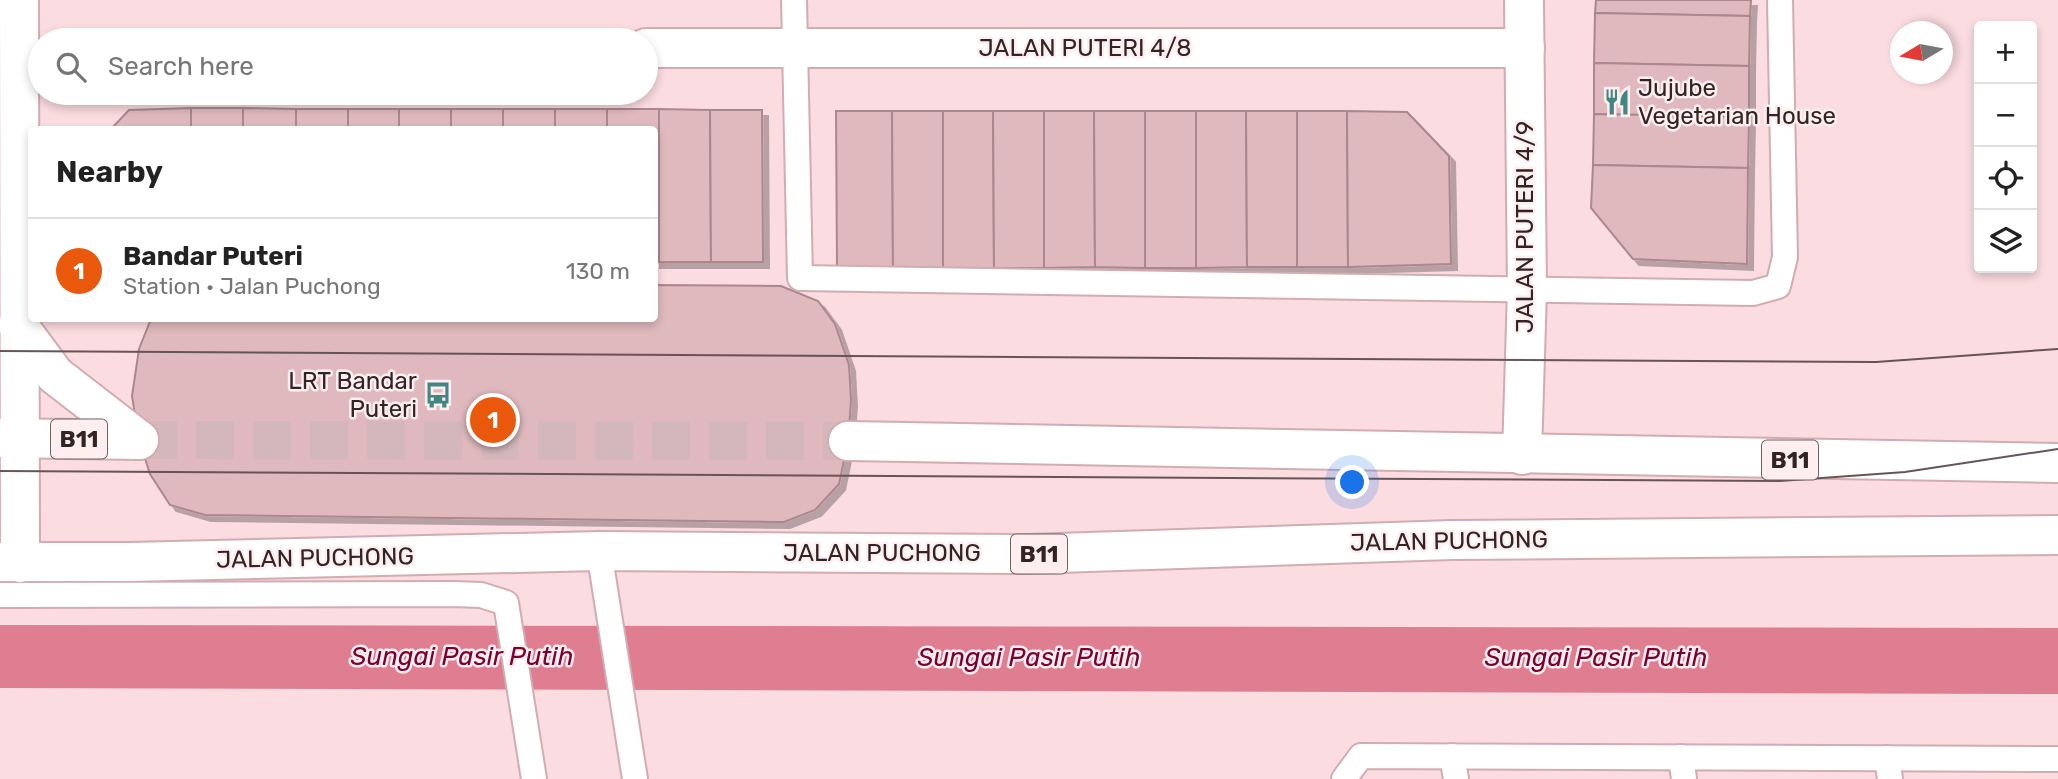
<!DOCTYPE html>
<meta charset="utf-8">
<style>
body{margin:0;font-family:Rubik,sans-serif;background:#f6f6f6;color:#222}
.controls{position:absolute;right:21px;top:21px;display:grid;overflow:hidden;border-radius:7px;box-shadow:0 4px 10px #0003}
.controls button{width:63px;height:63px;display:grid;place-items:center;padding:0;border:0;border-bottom:2px solid #e0e0e0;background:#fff;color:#222;font:35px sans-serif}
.compass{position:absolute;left:1890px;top:21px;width:63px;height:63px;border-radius:50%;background:#fff;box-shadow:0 4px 10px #0003;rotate:260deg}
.you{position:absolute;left:1353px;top:483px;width:24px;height:24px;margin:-18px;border:5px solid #fff;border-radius:50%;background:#1a73e8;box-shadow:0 0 0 10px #1a73e833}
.badge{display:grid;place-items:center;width:46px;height:46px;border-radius:50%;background:#ea580c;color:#fff;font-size:23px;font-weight:700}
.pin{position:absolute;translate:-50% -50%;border:4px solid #fff;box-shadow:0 2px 7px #0006}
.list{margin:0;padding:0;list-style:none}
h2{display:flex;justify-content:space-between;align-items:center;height:91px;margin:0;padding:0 28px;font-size:30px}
h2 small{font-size:23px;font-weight:400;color:#767676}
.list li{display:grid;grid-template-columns:46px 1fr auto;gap:21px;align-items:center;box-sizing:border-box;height:105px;padding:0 28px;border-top:2px solid #e0e0e0}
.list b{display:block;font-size:26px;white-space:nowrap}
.list p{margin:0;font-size:23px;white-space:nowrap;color:#767676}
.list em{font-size:23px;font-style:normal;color:#767676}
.icon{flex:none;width:38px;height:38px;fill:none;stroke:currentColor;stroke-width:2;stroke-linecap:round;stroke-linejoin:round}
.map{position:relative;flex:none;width:2058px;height:779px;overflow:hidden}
.search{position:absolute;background:#fff;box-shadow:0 4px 10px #0003;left:28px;top:28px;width:630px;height:77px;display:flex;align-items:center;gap:18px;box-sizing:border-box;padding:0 24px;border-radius:38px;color:#767676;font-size:26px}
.panel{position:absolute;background:#fff;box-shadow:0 4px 10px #0003;left:28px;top:126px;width:630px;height:196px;border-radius:7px}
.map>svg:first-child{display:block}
.water{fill:#de7e90}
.building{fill:#dfb9be;stroke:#ab888d;stroke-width:2;filter:url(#shadow)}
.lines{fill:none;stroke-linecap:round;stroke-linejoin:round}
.primary-tunnel{stroke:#d3b7bb;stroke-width:38;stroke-dasharray:38 19;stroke-linecap:butt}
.service-casing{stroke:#d1acb1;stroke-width:28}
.minor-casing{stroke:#d1acb1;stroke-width:42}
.primary-casing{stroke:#d1acb1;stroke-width:42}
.service{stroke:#fff;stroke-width:24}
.minor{stroke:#fff;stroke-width:38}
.primary{stroke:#fff;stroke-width:38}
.tram{stroke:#675457;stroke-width:2}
.labels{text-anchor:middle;stroke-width:5;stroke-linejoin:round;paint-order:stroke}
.shield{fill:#feeef0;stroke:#6f6163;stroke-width:2}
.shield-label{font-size:23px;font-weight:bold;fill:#322426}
.street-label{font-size:24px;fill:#322426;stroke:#feeef0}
.poi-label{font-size:24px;fill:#322426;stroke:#feeef0;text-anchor:start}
.water-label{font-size:26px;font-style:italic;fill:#79002f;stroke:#feeef0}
</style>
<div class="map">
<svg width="2058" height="779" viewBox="0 0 2058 779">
<defs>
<filter id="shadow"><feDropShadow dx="6" dy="6" stdDeviation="0" flood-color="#0004"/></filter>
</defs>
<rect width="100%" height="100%" fill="#fbdce0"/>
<polygon class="water" points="0,625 2058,628 2058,694 0,688"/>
<g class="building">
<polygon points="1596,0 1751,0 1750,16 1595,13"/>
<polygon points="1595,13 1750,16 1749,66 1594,63"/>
<polygon points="1594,63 1749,66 1749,117 1594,114"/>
<polygon points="191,108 191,130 110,130 129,110"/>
<rect x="191" y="108" width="52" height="22"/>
<polygon points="243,108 296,109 296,130 243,130"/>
<rect x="296" y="109" width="52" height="21"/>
<rect x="348" y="109" width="51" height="21"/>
<rect x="399" y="109" width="52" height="21"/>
<rect x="451" y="109" width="52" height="21"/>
<rect x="503" y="109" width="52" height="21"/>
<rect x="555" y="109" width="52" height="21"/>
<polygon points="607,109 659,109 659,262 654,262 654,130 607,130"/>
<polygon points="659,109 710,110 711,262 659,262"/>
<polygon points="710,110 762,110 763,262 711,262"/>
<polygon points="836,111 892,111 893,267 837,267"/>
<polygon points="892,111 943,111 943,268 893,267"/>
<polygon points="943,111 993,111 994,268 943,268"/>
<polygon points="993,111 1044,111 1044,268 994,268"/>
<polygon points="1044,111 1094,111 1095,267 1044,268"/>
<polygon points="1094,111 1145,111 1145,268 1095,267"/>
<rect x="1145" y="111" width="51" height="157"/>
<polygon points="1196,111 1246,111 1247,267 1196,268"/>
<polygon points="1246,111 1297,111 1297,267 1247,267"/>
<polygon points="1297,111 1347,111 1348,267 1297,267"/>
<polygon points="1347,111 1407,112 1449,156 1451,264 1348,267"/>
<polygon points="1594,114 1749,117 1748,168 1593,165"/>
<polygon points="1593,165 1748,168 1747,264 1633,259 1591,208"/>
<polygon points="654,285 781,286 818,301 835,324 849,365 851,400 848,441 839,484 815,510 784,522 205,515 170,505 150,474 139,440 132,396 139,349 151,319 654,318"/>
</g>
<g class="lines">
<polyline class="primary-tunnel" points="139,440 848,441"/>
<g class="service-casing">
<g id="service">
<polyline points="794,0 800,278 1753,293 1778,286 1785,257 1780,0"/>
<polyline points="599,551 635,779"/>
<polyline points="0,595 454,594 481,595 506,603 534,779"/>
<polyline points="1452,756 1456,779"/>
<polyline points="1681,757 1684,779"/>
<polyline points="1887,758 1890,779"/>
<polyline points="1344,779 1361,756 2058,759"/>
</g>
</g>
<g class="minor-casing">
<g id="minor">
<polyline points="19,0 20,563"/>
<polyline points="646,48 1525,48"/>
<polyline points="1522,455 1527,290 1524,0"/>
</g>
</g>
<g class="primary-casing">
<g id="primary">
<polyline points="18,325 55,375 139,440"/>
<polyline points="0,438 139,440"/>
<polyline points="848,441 2058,463"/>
<polyline points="0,562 130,562 599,551 1028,554 1452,540 2058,535"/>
</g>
</g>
<use href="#service" class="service"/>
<use href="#minor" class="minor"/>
<use href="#primary" class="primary"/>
<g class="tram">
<polyline points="0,351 1876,362 2058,349"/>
<polyline points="0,471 1780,481 1905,472 2058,449"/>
</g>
</g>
<defs>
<g id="restaurant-bare" transform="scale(2.1)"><path d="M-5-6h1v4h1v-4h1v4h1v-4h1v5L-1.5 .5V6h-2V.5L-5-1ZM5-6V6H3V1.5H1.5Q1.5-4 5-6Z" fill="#408782" stroke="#feeef0" stroke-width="2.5" paint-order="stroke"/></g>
<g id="bus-bare" transform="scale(2.1)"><path d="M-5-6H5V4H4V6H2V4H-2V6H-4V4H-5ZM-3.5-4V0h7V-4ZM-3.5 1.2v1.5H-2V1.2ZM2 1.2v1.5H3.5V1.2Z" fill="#408782" stroke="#feeef0" stroke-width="2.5" paint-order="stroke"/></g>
</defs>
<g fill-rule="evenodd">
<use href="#restaurant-bare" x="1617" y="102"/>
<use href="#bus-bare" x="438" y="395"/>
</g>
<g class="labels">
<g class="shield">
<rect x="51" y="419.5" width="56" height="39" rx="5"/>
<rect x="1762" y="440.5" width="56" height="39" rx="5"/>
<rect x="1011" y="534.5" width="56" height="39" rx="5"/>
</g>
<g class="shield-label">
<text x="79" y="447">B11</text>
<text x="1790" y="468">B11</text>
<text x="1039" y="562">B11</text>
</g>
<g class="street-label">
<text x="1085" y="56">JALAN PUTERI 4/8</text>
<text transform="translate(1525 227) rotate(-90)" y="8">JALAN PUTERI 4/9</text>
<text transform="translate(1449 541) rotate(-1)" y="8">JALAN PUCHONG</text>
<text x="882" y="561">JALAN PUCHONG</text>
<text transform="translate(315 558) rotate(-1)" y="8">JALAN PUCHONG</text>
</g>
<g class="poi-label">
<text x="1638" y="96">Jujube<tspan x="1638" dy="28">Vegetarian House</tspan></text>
<text x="417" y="389" text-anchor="end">LRT Bandar<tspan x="417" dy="28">Puteri</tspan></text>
</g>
<g class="water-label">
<text x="462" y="665">Sungai Pasir Putih</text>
<text x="1029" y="666">Sungai Pasir Putih</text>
<text x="1596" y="666">Sungai Pasir Putih</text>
</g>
</g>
</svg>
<div class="controls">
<button>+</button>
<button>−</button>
<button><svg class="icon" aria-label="locate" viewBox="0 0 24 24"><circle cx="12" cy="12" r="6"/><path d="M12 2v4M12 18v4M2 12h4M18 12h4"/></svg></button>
<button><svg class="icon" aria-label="layers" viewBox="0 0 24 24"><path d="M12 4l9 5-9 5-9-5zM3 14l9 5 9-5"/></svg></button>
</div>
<svg class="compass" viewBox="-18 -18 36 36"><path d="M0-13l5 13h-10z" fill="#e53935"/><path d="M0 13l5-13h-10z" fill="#767676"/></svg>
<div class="you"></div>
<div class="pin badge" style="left:493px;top:420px">1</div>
<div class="search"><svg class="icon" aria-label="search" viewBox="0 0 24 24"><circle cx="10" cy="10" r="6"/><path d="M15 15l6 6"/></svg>Search here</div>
<section class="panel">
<h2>Nearby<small></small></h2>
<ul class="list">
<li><span class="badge">1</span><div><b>Bandar Puteri</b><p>Station · Jalan Puchong</p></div><em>130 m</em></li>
</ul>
</section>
</div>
